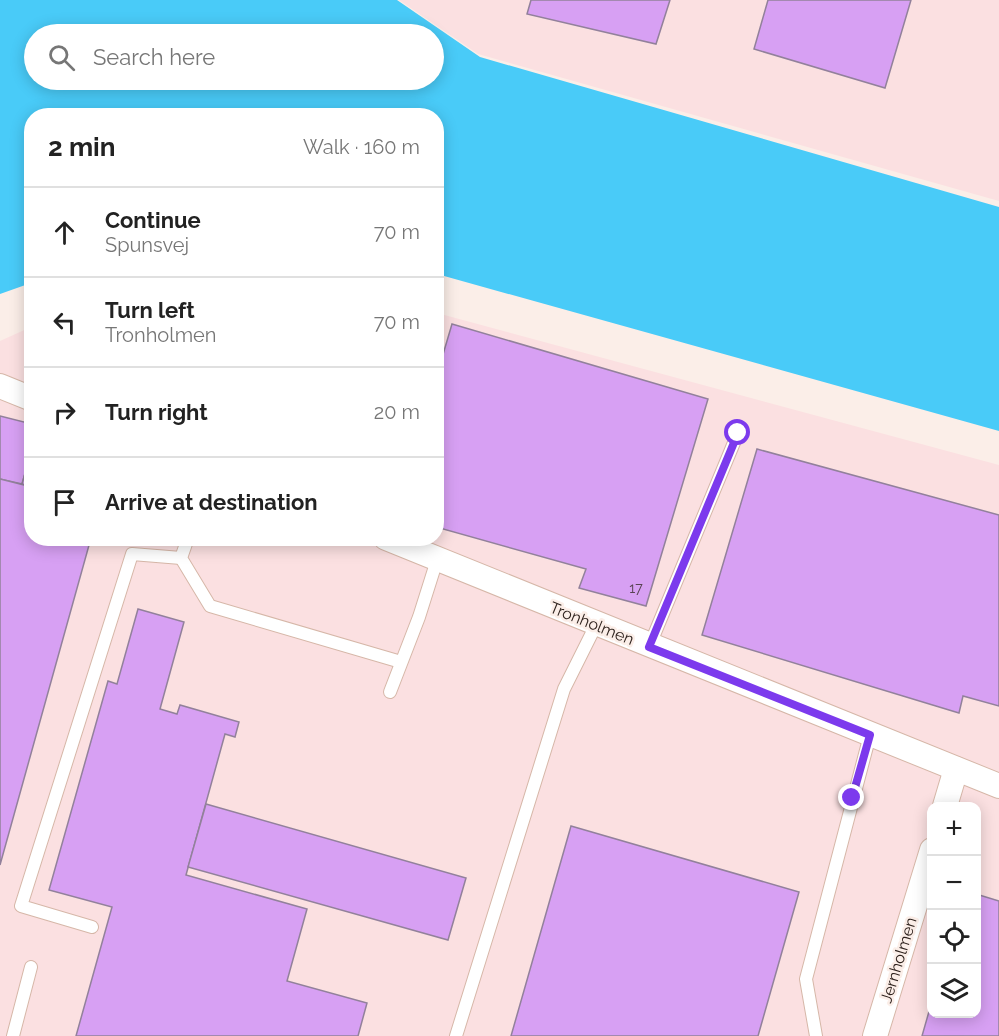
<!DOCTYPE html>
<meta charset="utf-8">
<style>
body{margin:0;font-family:Raleway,sans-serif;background:#f6f6f6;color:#222}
.controls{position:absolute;right:18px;bottom:18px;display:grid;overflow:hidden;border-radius:12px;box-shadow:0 3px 15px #0003}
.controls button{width:54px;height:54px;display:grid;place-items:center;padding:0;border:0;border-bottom:2px solid #e0e0e0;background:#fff;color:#222;font:30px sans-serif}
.stop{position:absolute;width:18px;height:18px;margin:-14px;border:4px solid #7c3aed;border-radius:50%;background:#fff}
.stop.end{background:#7c3aed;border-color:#fff;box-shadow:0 2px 6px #0008}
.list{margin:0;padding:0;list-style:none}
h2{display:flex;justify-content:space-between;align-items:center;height:78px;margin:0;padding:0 24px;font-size:26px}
h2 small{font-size:20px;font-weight:400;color:#767676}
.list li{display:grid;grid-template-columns:39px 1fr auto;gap:18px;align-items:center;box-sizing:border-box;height:90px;padding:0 24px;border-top:2px solid #e0e0e0}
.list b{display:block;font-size:22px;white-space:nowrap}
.list p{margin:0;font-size:20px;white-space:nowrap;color:#767676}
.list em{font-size:20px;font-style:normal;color:#767676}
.icon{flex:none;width:33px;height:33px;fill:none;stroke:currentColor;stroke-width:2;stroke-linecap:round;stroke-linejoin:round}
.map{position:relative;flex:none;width:999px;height:1036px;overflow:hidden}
.search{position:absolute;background:#fff;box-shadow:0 3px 15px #0003;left:24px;top:24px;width:420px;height:66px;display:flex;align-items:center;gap:15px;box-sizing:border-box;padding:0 21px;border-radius:33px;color:#767676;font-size:22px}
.panel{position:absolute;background:#fff;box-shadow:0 3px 15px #0003;left:24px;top:108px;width:420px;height:438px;border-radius:24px}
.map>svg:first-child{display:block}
.industrial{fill:#fbe0e1;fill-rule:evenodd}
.water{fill:#49cbf8;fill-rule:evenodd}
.building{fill:#d7a0f3;stroke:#92819b;stroke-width:1.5}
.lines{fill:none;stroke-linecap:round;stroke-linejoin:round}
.service-casing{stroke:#d6b7a8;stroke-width:14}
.minor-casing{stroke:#d6b7a8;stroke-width:26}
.service{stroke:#fff;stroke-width:12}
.minor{stroke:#fff;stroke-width:24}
.route{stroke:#7c3aed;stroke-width:8}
.labels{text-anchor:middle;stroke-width:5;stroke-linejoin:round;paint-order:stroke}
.number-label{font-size:14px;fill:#584252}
.street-label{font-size:16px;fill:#2e221d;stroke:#fbeee8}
</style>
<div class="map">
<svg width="999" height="1036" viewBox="0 0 999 1036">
<rect width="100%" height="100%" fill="#fbeee8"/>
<g class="industrial">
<polygon points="399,0 999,0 999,201 478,54"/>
<path d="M437,313L999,465V1036H0V341L31,327L32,538H436ZM932,806H976V1014H932Z"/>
</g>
<path class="water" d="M0,0H397L480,57L999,207V431L437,274L436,116H32L31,283L0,294ZM34,34H434V80H34Z"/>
<g class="building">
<polygon points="531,0 670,0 656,44 527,14"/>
<polygon points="768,0 911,0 885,88 754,49"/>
<polygon points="452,324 708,399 646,606 579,588 586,569 436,527 436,378"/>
<polygon points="0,416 32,424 32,449 22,484 0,479"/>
<polygon points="32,449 32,487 22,484"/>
<polygon points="757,449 999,515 999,706 963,696 959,713 702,635"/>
<polygon points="0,479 32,487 32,538 91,538 0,865"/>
<polygon points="138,609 184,622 160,709 177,714 180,705 239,722 235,737 225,734 186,875 307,909 287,981 367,1003 358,1036 76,1036 112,907 49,890 108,681 117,684"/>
<polygon points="206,804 466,878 448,940 188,867"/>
<polygon points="571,826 799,892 758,1036 511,1036"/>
<polygon points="976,894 999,901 999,1036 922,1036 932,1001 932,1014 976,1014"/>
</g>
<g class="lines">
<g class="service-casing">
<g id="service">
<polyline points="188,538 181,558 210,606 401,662"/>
<polyline points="649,647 738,433"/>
<polyline points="390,692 419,617 437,560"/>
<polyline points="92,927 21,906 132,554 181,558"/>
<polyline points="13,1036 31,967"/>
<polyline points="456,1036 564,689 596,625"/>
<polyline points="816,1036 806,979 870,735"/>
</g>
</g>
<g class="minor-casing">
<g id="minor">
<polyline points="0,386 32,399"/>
<polyline points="386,538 999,786"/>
<polyline points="945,806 956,769"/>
<polyline points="875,1036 932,850"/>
</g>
</g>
<use href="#service" class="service"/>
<use href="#minor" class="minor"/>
</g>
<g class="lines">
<polyline class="route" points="738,433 649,647 870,735 852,798"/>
</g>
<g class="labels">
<g class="number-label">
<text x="636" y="593">17</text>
</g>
<g class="street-label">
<text transform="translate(592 623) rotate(22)" y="6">Tronholmen</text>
<text transform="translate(898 960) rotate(-73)" y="6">Jernholmen</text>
</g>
</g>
</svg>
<div class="controls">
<button>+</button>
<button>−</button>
<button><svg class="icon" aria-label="locate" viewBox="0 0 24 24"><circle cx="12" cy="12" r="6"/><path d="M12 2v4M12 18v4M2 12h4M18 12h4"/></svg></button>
<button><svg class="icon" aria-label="layers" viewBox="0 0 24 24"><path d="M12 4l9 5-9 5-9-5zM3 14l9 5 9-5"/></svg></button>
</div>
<div class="stop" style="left:738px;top:433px"></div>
<div class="stop end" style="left:852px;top:798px"></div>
<div class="search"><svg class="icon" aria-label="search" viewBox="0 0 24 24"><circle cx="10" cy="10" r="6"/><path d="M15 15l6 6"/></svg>Search here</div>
<section class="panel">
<h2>2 min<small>Walk · 160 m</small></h2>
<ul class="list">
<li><svg class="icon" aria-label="ahead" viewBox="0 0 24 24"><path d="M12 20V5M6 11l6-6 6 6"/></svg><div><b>Continue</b><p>Spunsvej</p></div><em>70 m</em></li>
<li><svg class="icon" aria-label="left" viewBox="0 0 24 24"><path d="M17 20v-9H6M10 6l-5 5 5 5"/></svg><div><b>Turn left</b><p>Tronholmen</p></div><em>70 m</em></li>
<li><svg class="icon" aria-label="right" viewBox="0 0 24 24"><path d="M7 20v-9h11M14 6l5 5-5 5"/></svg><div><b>Turn right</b></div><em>20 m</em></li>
<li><svg class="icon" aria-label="arrive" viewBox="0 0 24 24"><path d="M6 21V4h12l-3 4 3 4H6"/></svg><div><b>Arrive at destination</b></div></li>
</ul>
</section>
</div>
